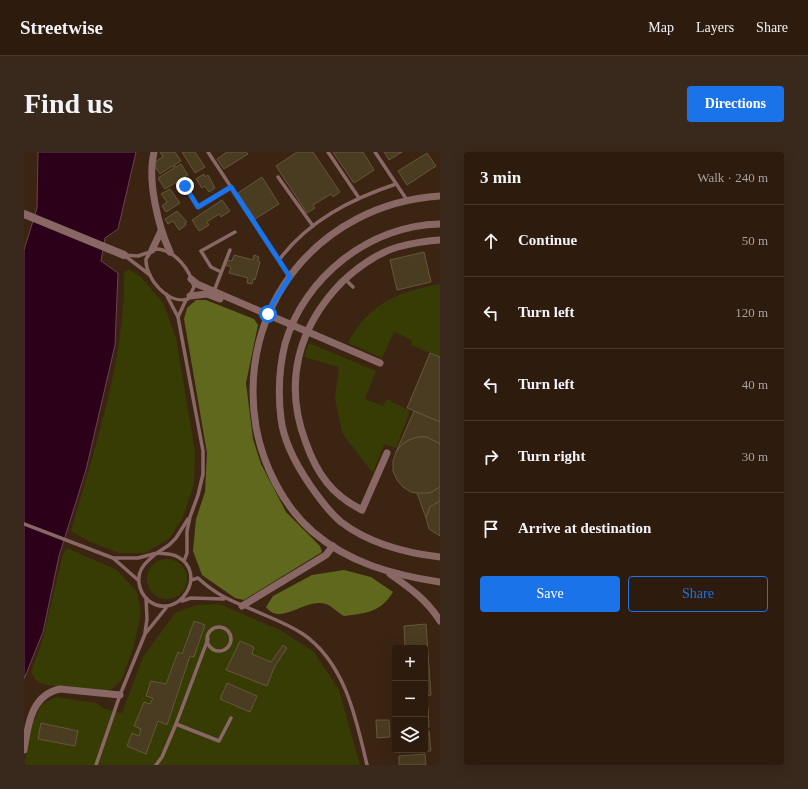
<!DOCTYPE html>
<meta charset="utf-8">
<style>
body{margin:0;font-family:"Times New Roman",serif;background:#39281c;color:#f1f3f6}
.controls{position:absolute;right:12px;bottom:12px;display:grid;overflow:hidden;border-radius:4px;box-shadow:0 4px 16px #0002}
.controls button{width:36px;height:36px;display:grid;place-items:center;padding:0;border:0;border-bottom:1px solid #48392e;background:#2d1b0e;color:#f1f3f6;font:20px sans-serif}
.stop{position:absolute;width:12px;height:12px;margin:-9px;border:3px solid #1a73e8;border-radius:50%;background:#fff}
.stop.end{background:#1a73e8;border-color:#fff;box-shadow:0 1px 4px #0008}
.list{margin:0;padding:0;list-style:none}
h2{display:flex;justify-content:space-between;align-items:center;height:52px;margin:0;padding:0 16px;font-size:17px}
h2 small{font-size:13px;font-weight:400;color:#a7a19e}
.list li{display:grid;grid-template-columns:26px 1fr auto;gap:12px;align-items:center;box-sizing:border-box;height:72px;padding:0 16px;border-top:1px solid #48392e}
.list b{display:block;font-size:15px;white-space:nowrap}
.list em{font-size:13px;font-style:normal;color:#a7a19e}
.actions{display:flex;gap:8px;padding:12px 16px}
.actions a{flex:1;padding:9px 0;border:1px solid #1a73e8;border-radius:4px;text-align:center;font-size:14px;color:#1a73e8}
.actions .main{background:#1a73e8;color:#fff}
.icon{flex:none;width:22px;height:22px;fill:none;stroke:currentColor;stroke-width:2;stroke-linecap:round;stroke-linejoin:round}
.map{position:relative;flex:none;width:416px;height:613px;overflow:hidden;border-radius:4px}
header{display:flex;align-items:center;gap:24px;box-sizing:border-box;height:56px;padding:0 20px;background:#2d1b0e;border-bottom:1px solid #48392e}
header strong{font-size:19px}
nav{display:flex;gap:22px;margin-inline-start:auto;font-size:14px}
.intro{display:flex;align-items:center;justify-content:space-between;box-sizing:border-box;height:96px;padding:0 24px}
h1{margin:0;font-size:28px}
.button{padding:10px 18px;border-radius:4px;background:#1a73e8;color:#fff;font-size:14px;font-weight:700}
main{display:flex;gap:24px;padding:0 24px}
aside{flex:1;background:#2d1b0e;border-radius:4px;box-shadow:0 4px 16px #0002}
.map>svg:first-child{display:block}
.green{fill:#373c04}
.forest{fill:#5f681c}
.water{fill:#2b0018;stroke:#684452}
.building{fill:#493c21;stroke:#65573b}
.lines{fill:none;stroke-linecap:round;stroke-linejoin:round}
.service{stroke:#896765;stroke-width:3.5}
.minor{stroke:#896765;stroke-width:7}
.tertiary{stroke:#896765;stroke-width:8}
.route{stroke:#1a73e8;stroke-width:5}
</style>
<header>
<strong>Streetwise</strong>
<nav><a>Map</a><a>Layers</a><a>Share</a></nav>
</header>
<div class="intro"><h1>Find us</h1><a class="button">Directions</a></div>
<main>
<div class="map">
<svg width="416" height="613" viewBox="0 0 416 613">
<rect width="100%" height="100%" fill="#3c2413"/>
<g class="green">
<path d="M105,117L117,125L139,151L152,186L171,300L170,332L159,365L146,386L121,401H95L64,389L47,379C70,298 102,206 100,120Z"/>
<path d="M416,132V205L387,193L388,188L370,180L358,206L324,191C345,151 374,140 416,132Z"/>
<polygon points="285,191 352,219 341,247 359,254 363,247 386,259 372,296 360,292 349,321 318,281 311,246 315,215 280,205"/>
<polygon points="43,396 93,418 113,440 117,461 109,497 98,527 88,537 75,542 23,533 13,530 7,520 18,490 39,402"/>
<circle cx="143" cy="427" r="20"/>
<polygon points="195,452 256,478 290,500 315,538 336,613 0,613 7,576 17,553 32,545 72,551 81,557 98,561 119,505 151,461 172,453"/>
</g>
<g class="forest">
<polygon points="172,148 182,148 230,167 234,173 222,231 229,287 237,312 262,360 296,394 298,400 220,448 211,446 178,423 169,399 172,367 181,340 183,301 160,167 163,156"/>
<path d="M320,418L347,425L369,440C356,461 342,461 320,464C314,461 308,454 302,452C281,445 257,475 242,455L249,444L288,423Z"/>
</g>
<polygon class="water" points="14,0 112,0 94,77 81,86 77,109 94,121 91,193 62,318 35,404 19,480 0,527 0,98 13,56"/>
<g class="building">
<polygon points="136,0 151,0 157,9 150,13 152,15 157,12 164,23 141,37 134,26 150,16 148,14 136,22 129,11 139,5"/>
<polygon points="158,0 171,0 181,15 171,21"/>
<polygon points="203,0 222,0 224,2 200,17 193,7"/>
<polygon points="273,0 289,0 316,40 309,45 307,42 289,53 291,56 283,61 252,14"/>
<polygon points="309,0 339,0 350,18 330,31"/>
<polygon points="360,0 378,0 365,8"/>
<polygon points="403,1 412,14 383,33 374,19"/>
<polygon points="180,22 181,25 184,23 191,36 185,40 181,34 178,36 172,27"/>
<polygon points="238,25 255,52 231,67 214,41"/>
<polygon points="146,37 156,51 142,60 138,54 143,50 137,42"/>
<polygon points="198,48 206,59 197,65 195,62 183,70 185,73 175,79 168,68"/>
<polygon points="153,59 163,70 161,71 162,73 155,78 149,69 144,72 141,67"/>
<polygon points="400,100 407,130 373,138 366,108"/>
<polygon points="210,103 229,108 230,103 235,105 234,109 236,110 231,128 229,127 228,132 223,131 224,126 205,121 207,115 201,113 203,108 208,109"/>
<polygon points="406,201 416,205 416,270 383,256"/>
<polygon points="390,259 416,270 416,292 403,285 394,285 385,288 377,293 372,300"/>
<polygon points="394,285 403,285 416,292 416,335 406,341 397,342 387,340 379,335 373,328 369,319 369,309 372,300 377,293 385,288"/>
<polygon points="416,335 416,349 406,355 402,366 393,341 406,341"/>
<polygon points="416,349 416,384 405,377 402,366 406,355"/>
<polygon points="170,469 181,473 170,505 166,504 143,573 134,569 122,602 103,594 108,581 115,584 117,577 110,574 120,550 126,552 129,546 122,544 127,529 142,532 154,500 158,502"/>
<polygon points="402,472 407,543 401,544 401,496 381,496 380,474"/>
<polygon points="216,489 230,495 228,502 247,510 259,493 263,496 251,514 243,534 202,518"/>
<polygon points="203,531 233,544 226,560 196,547"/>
<polygon points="401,555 404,555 405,575 401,575"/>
<polygon points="352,568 365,568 366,585 353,586"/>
<polygon points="17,571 54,579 51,594 14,587"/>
<polygon points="401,579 405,579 407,599 387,600 386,598 401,598"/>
<polygon points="401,602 402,613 375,613 375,604"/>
</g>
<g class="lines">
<g class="service">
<polyline points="184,0 266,125"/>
<polyline points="304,0 335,46"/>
<polyline points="351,0 383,48"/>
<polyline points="254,25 289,74"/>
<polyline points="161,34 174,55 207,35"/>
<path d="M134,97C152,99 166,118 170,135L164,147C144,153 121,126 122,107L128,98Z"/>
<polyline points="100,103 126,123"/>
<polyline points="100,103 114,104 126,100"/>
<path d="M255,108C284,69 327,47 372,32"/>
<polyline points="197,120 187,115 177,99 211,80"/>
<polyline points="321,127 329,135"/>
<polyline points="190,139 206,98"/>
<polyline points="142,142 154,165 179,299 179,322 174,343 166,365 163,379 163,401 160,409"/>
<polyline points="154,165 162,148"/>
<polyline points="0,372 89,406 114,406 133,401 145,393 152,386 164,367"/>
<path d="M133,401C140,402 147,401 154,405C185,422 154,470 125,449C119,444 116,438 115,431C113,417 123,409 133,401Z"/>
<polyline points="89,406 114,428"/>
<path d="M167,428L174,426C198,448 215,451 243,464C255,469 268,475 279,482C321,511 332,566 343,613"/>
<polyline points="158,449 167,446 200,447"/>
<circle cx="195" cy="487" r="12"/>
<polyline points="121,481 123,467 122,446"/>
<polyline points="152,572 195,589 207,566"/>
<polyline points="72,613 96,543 121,482 142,456 141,454"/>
<polyline points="132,613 138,605 152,572 184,487"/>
</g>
<g class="minor">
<path d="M130,0C123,28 134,74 146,100"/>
<path d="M416,44C295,52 212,155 232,275C239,313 259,354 289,380C325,411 369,423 416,430"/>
<path d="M416,72C346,73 280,125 261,192C255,216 254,242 257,267C260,291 273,314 286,333C295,346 305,360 317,370C346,392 381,401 416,405"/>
<polyline points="128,98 137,79"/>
<polyline points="167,127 173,132 356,211"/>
<polyline points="166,144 183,142 196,147"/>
<path d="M363,301L338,358C308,343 293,322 282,291C259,231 274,175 318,130C334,115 353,101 374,95C388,91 402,89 416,88"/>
<path d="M366,422C386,436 403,448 416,469"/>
<polyline points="218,454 302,403 309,394"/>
<path d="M0,598C4,573 7,543 36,537L96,543"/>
</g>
<polyline class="tertiary" points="0,62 100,103"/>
</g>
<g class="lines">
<polyline class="route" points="161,34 174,55 207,35 266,125 247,154 244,162"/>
</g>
</svg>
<div class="controls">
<button>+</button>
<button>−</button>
<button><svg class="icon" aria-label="layers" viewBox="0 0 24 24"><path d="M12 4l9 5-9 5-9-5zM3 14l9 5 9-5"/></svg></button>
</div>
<div class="stop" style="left:244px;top:162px"></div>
<div class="stop end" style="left:161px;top:34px"></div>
</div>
<aside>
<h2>3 min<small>Walk · 240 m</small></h2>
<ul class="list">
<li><svg class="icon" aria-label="ahead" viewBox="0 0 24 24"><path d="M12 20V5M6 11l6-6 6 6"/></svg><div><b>Continue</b></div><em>50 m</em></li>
<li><svg class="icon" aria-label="left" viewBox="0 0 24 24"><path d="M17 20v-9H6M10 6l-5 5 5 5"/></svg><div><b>Turn left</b></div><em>120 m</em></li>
<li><svg class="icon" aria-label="left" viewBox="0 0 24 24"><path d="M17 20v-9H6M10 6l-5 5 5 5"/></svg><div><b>Turn left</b></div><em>40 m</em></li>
<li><svg class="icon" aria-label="right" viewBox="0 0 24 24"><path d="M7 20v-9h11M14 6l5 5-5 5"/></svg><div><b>Turn right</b></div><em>30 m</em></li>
<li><svg class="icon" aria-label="arrive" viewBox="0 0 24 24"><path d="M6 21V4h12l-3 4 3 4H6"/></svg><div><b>Arrive at destination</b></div></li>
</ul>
<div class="actions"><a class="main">Save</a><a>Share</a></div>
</aside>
</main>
